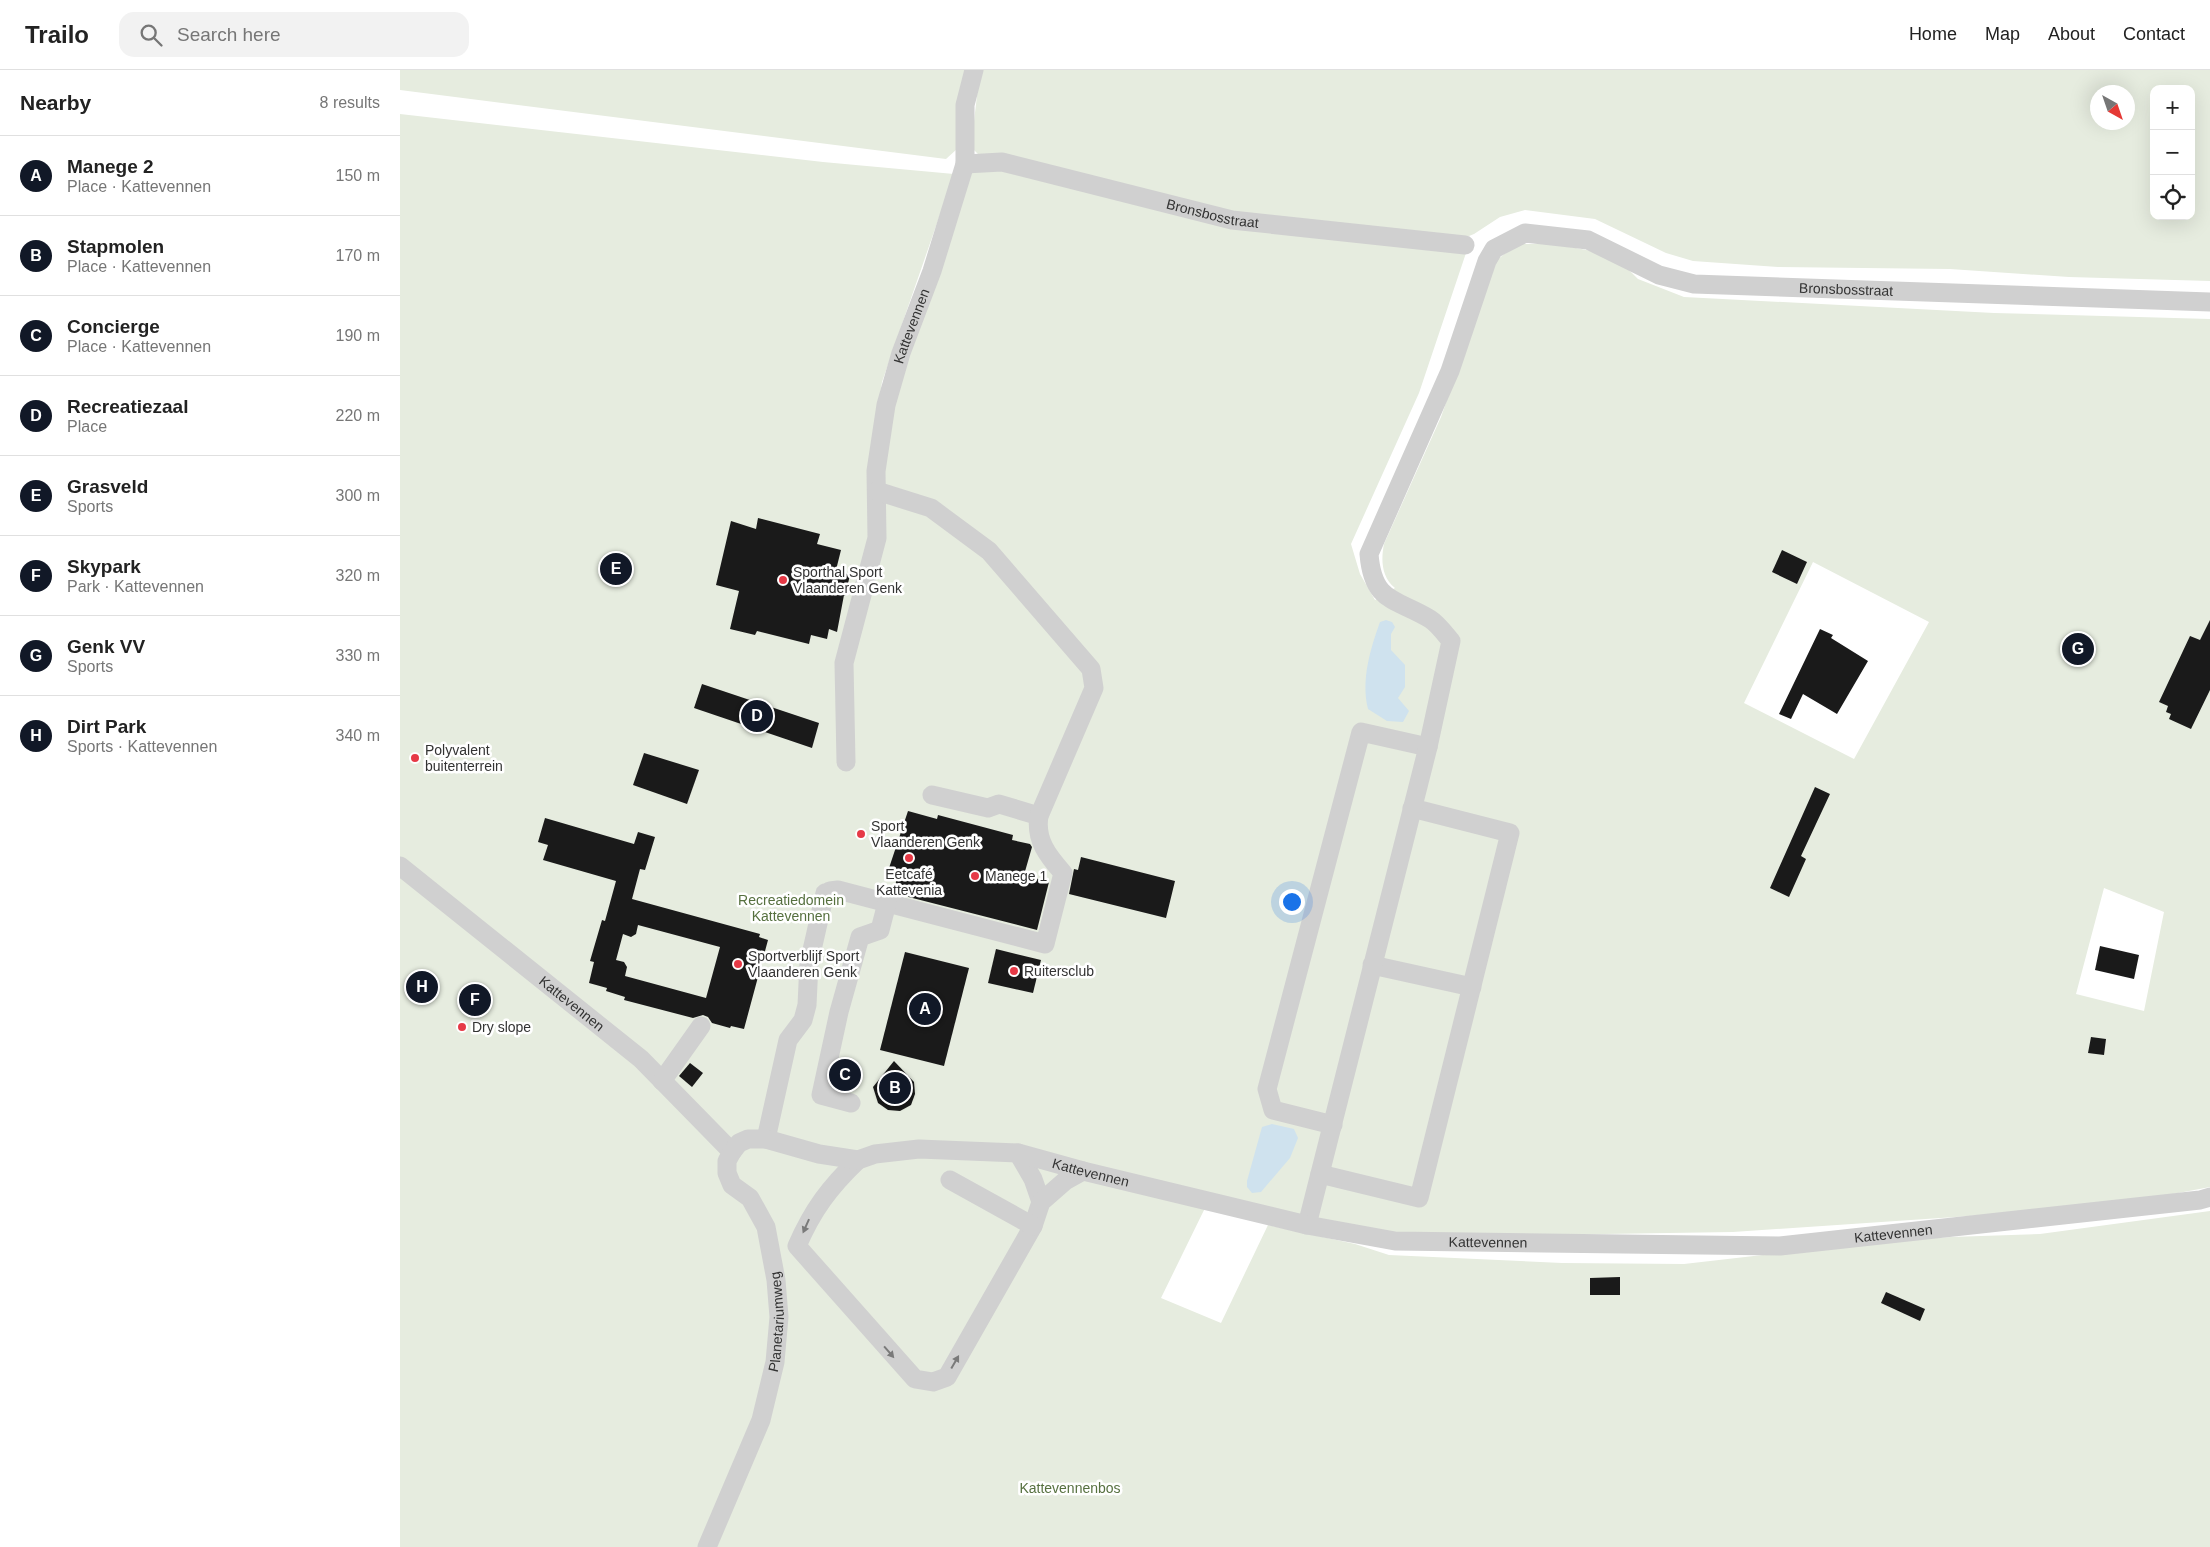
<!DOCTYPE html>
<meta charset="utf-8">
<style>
body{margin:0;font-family:Helvetica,sans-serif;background:#f2f2f2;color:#222}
.controls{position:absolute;right:15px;top:15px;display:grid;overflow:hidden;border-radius:10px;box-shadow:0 5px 20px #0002}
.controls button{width:45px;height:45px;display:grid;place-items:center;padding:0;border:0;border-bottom:1px solid #e0e0e0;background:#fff;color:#222;font:25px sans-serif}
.compass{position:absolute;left:1690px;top:15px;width:45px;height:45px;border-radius:50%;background:#fff;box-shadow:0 5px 20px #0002;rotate:140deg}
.you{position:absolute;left:891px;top:831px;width:18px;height:18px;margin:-12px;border:4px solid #fff;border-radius:50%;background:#1a73e8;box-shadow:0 0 0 8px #1a73e833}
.badge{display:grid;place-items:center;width:32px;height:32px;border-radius:50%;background:#111827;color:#fff;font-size:16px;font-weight:700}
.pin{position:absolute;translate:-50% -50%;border:2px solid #fff;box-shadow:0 1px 5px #0006}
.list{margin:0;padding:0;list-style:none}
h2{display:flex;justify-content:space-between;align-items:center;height:65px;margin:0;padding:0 20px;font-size:21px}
h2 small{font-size:16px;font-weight:400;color:#767676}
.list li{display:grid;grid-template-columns:32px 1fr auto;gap:15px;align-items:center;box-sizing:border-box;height:80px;padding:0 20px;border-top:1px solid #e0e0e0}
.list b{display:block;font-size:19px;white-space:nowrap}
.list p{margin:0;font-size:16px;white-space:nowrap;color:#767676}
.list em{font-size:16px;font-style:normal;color:#767676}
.icon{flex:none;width:28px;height:28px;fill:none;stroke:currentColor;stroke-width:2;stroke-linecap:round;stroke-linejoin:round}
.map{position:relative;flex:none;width:1810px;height:1477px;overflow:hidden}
header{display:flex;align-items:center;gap:30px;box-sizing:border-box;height:70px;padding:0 25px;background:#fff;border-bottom:1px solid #e0e0e0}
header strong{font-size:24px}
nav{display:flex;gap:28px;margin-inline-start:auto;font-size:18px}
.search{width:350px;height:45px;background:#f2f2f2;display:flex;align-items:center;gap:12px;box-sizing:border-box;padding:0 18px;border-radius:15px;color:#767676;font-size:19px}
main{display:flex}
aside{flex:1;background:#fff}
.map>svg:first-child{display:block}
.green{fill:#e6ecdf;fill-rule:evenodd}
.water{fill:#cfe2ee}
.building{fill:#1a1a1a;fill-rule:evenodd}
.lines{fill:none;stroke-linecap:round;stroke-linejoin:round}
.minor{stroke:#d0d0d0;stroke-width:19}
.oneway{fill:#7a7a7a}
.poi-dot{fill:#e63946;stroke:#fff;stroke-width:2}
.labels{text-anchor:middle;stroke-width:5;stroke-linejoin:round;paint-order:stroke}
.street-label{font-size:14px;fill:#333;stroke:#fff}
.poi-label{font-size:14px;fill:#333;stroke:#fff;text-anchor:start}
.park-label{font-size:14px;fill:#56703f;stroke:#fff}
</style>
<header>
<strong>Trailo</strong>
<div class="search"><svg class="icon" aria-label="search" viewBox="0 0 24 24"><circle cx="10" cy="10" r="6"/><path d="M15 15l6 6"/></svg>Search here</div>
<nav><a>Home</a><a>Map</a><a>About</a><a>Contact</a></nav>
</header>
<main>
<aside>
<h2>Nearby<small>8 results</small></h2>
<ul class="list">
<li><span class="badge">A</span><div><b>Manege 2</b><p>Place · Kattevennen</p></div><em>150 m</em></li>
<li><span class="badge">B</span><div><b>Stapmolen</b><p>Place · Kattevennen</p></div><em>170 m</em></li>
<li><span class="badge">C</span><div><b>Concierge</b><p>Place · Kattevennen</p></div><em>190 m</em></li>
<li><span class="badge">D</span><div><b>Recreatiezaal</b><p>Place</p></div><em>220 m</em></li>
<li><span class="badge">E</span><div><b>Grasveld</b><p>Sports</p></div><em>300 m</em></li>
<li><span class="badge">F</span><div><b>Skypark</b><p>Park · Kattevennen</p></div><em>320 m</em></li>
<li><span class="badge">G</span><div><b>Genk VV</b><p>Sports</p></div><em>330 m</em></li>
<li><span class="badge">H</span><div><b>Dirt Park</b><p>Sports · Kattevennen</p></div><em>340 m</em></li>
</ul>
</aside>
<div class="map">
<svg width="1810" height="1477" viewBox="0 0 1810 1477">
<rect width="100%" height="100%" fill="#fff"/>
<g class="green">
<polygon points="0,0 568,0 557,79 546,89 0,20"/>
<path d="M580,0H1810V211L1669,207L1550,199L1378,197L1293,191L1266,183L1195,149L1125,140L1100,147L1074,164L1059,170L853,147L581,87L571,77ZM1754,19H1791V146H1754ZM1698,22H1728V52H1698Z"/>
<path d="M0,44L423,92L554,104L482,312L467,409L490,346L568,99L604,98L741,130L1067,180L1019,323L951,474L960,504L975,530L995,518C981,507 981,489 984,474L1041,347L1095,192L1103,185L1120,174H1155L1202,183L1223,194L1238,209L1284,227L1594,243L1810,249V1117L1773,1124L1629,1142L1333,1162L1021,1167L805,1138L761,1228L821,1253L868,1155L955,1174L989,1185L1162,1193L1284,1194L1477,1172L1551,1167L1640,1164L1810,1141V1477H0ZM1413,492L1529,552L1454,689L1344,633ZM1704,818L1764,842L1744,941L1676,924Z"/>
</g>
<g class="water">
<path d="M986,550L992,552L995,557L991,564V580L1005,595V617L998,628L1009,641L1003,652L987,651L968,639C961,610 970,580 980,552Z"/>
<polygon points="872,1054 894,1059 898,1068 890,1088 861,1122 852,1123 847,1117 847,1111 862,1057"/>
</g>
<g class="building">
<polygon points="358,448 420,464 417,474 441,480 436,500 450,505 445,526 444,525 437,562 429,559 427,569 411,565 409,574 357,561 355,565 330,559 339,521 316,515 331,451 356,459"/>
<polygon points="1382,480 1407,492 1397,514 1372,502"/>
<polygon points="1810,550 1810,620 1791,659 1769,649 1771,644 1766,642 1768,636 1759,632 1790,566 1800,570"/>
<polygon points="1420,559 1433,565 1431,568 1468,591 1437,644 1403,624 1391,649 1379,644"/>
<polygon points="302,614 419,653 412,678 294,638"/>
<polygon points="244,683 299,700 287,734 233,715"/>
<polygon points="1415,717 1430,724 1401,786 1406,789 1389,827 1370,818"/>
<polygon points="508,741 537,749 538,745 613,765 612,770 630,774 632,777 624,805 649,812 637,860 493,823 499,801 489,798"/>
<path d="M145,748L234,774L238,762L255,767L245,800L240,799L232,829L360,864L359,867L368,870L344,959L331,956L330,958L312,953L308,947L303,945L293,948L224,930L225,927L206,921L207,918L189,913L194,892L190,891L202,850L205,851L216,811L143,790L148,775L138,772ZM238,855L320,877L306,928L225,906L227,897L224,892L216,890L223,864L231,867L236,864Z"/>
<polygon points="681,787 775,811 766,848 669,824 674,799 678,800"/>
<polygon points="1700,876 1739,885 1734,909 1695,900"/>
<polygon points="596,879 641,890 633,923 588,913"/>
<polygon points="505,882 569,898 544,996 480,980"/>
<polygon points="1691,967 1706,969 1704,985 1688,983"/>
<polygon points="440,989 459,994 453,1021 434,1016"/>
<polygon points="494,991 514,1012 515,1024 511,1035 500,1041 488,1040 478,1033 473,1017"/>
<polygon points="290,993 303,1003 292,1017 279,1006"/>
<polygon points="1220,1207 1220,1225 1190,1225 1190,1208"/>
<polygon points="1486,1222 1525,1239 1520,1251 1481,1233"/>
</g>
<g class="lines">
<g class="minor">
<path id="s1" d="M565,94L602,92L832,150L1065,175"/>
<path id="s2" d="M446,692L444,593L477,468L476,401L486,335L501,283L532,201L565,94V35L574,0"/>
<polyline points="532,725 588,738 599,734 639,746"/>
<path id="s3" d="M0,796L241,989L332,1082"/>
<path d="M424,828L430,821L438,820L645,874L663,803C648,786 635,770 639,746L694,618L691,599L589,481L531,438L477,421"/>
<polyline points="972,895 1072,917"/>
<polyline points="262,1011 301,956"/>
<polyline points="451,1033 421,1025 439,942 460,867 480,860 487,833"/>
<polyline points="933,1055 873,1040 867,1019 961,662 1028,677"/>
<polyline points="366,1069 388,970 403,950 407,935 409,893 425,823"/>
<polyline points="618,1083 633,1109 641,1132"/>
<path d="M458,1090C430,1117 413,1139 397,1176L515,1309L533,1312L547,1307L633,1156L641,1132L665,1111L683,1101"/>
<polyline points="920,1104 1019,1128 1110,763 1012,738"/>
<polyline points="550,1110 633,1156"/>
<path id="s4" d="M907,1155L1028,677L1051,571C1045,564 1038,554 1030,549C995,528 973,533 969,484L1050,301L1087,191L1094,179L1125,163L1188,170L1259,205L1294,214L1810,232"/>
<path id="s5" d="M307,1477L361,1350L375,1292L379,1247L376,1210L366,1157L350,1128L332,1115L327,1103V1091L332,1082L339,1073L348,1069H366L419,1084L458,1090L475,1084L519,1079L618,1083L683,1101L907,1155L995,1171L1380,1176L1800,1130L1810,1127"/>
</g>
</g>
<defs><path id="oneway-solid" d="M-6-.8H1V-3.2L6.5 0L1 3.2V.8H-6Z" transform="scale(1.25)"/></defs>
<g class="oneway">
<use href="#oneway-solid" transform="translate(406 1156) rotate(114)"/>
<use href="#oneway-solid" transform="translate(489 1282) rotate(49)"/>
<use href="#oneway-solid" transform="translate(555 1292) rotate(-60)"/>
</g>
<g class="poi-dot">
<circle cx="383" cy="510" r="5"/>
<circle cx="15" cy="688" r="5"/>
<circle cx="461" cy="764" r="5"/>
<circle cx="509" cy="788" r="5"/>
<circle cx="575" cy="806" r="5"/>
<circle cx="338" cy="894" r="5"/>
<circle cx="614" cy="901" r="5"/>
<circle cx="62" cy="957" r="5"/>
</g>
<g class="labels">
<g class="street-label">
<text dy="5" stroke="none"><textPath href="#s1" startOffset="254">Bronsbosstraat</textPath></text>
<text dy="5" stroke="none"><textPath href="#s4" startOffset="1424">Bronsbosstraat</textPath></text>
<text dy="5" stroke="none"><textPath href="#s2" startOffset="445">Kattevennen</textPath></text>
<text dy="5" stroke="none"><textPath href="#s3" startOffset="220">Kattevennen</textPath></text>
<text dy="5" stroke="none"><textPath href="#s5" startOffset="795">Kattevennen</textPath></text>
<text dy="5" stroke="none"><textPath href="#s5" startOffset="1606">Kattevennen</textPath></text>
<text dy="5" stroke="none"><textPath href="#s5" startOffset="1200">Kattevennen</textPath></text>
<text dy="5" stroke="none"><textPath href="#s5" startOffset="238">Planetariumweg</textPath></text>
</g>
<g class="poi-label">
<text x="393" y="507">Sporthal Sport<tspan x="393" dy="16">Vlaanderen Genk</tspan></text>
<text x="25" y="685">Polyvalent<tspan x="25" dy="16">buitenterrein</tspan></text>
<text x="471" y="761">Sport<tspan x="471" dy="16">Vlaanderen Genk</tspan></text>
<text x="509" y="809" text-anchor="middle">Eetcafé<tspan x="509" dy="16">Kattevenia</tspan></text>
<text x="585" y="811">Manege 1</text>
<text x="348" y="891">Sportverblijf Sport<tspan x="348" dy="16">Vlaanderen Genk</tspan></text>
<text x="624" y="906">Ruitersclub</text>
<text x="72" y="962">Dry slope</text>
</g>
<g class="park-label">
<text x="391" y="835">Recreatiedomein<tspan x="391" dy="16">Kattevennen</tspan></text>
<text x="670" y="1423">Kattevennenbos</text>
</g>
</g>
</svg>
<div class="controls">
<button>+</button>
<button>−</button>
<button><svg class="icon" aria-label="locate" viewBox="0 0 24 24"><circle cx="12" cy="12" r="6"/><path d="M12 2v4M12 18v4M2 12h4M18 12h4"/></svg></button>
</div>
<svg class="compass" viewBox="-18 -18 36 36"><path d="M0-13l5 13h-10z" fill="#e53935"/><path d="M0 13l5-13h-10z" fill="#767676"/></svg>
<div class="you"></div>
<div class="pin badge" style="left:525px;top:939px">A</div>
<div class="pin badge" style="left:495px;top:1018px">B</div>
<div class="pin badge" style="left:445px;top:1005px">C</div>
<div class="pin badge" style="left:357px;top:646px">D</div>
<div class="pin badge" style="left:216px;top:499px">E</div>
<div class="pin badge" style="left:75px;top:930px">F</div>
<div class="pin badge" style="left:1678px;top:579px">G</div>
<div class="pin badge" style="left:22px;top:917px">H</div>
</div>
</main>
